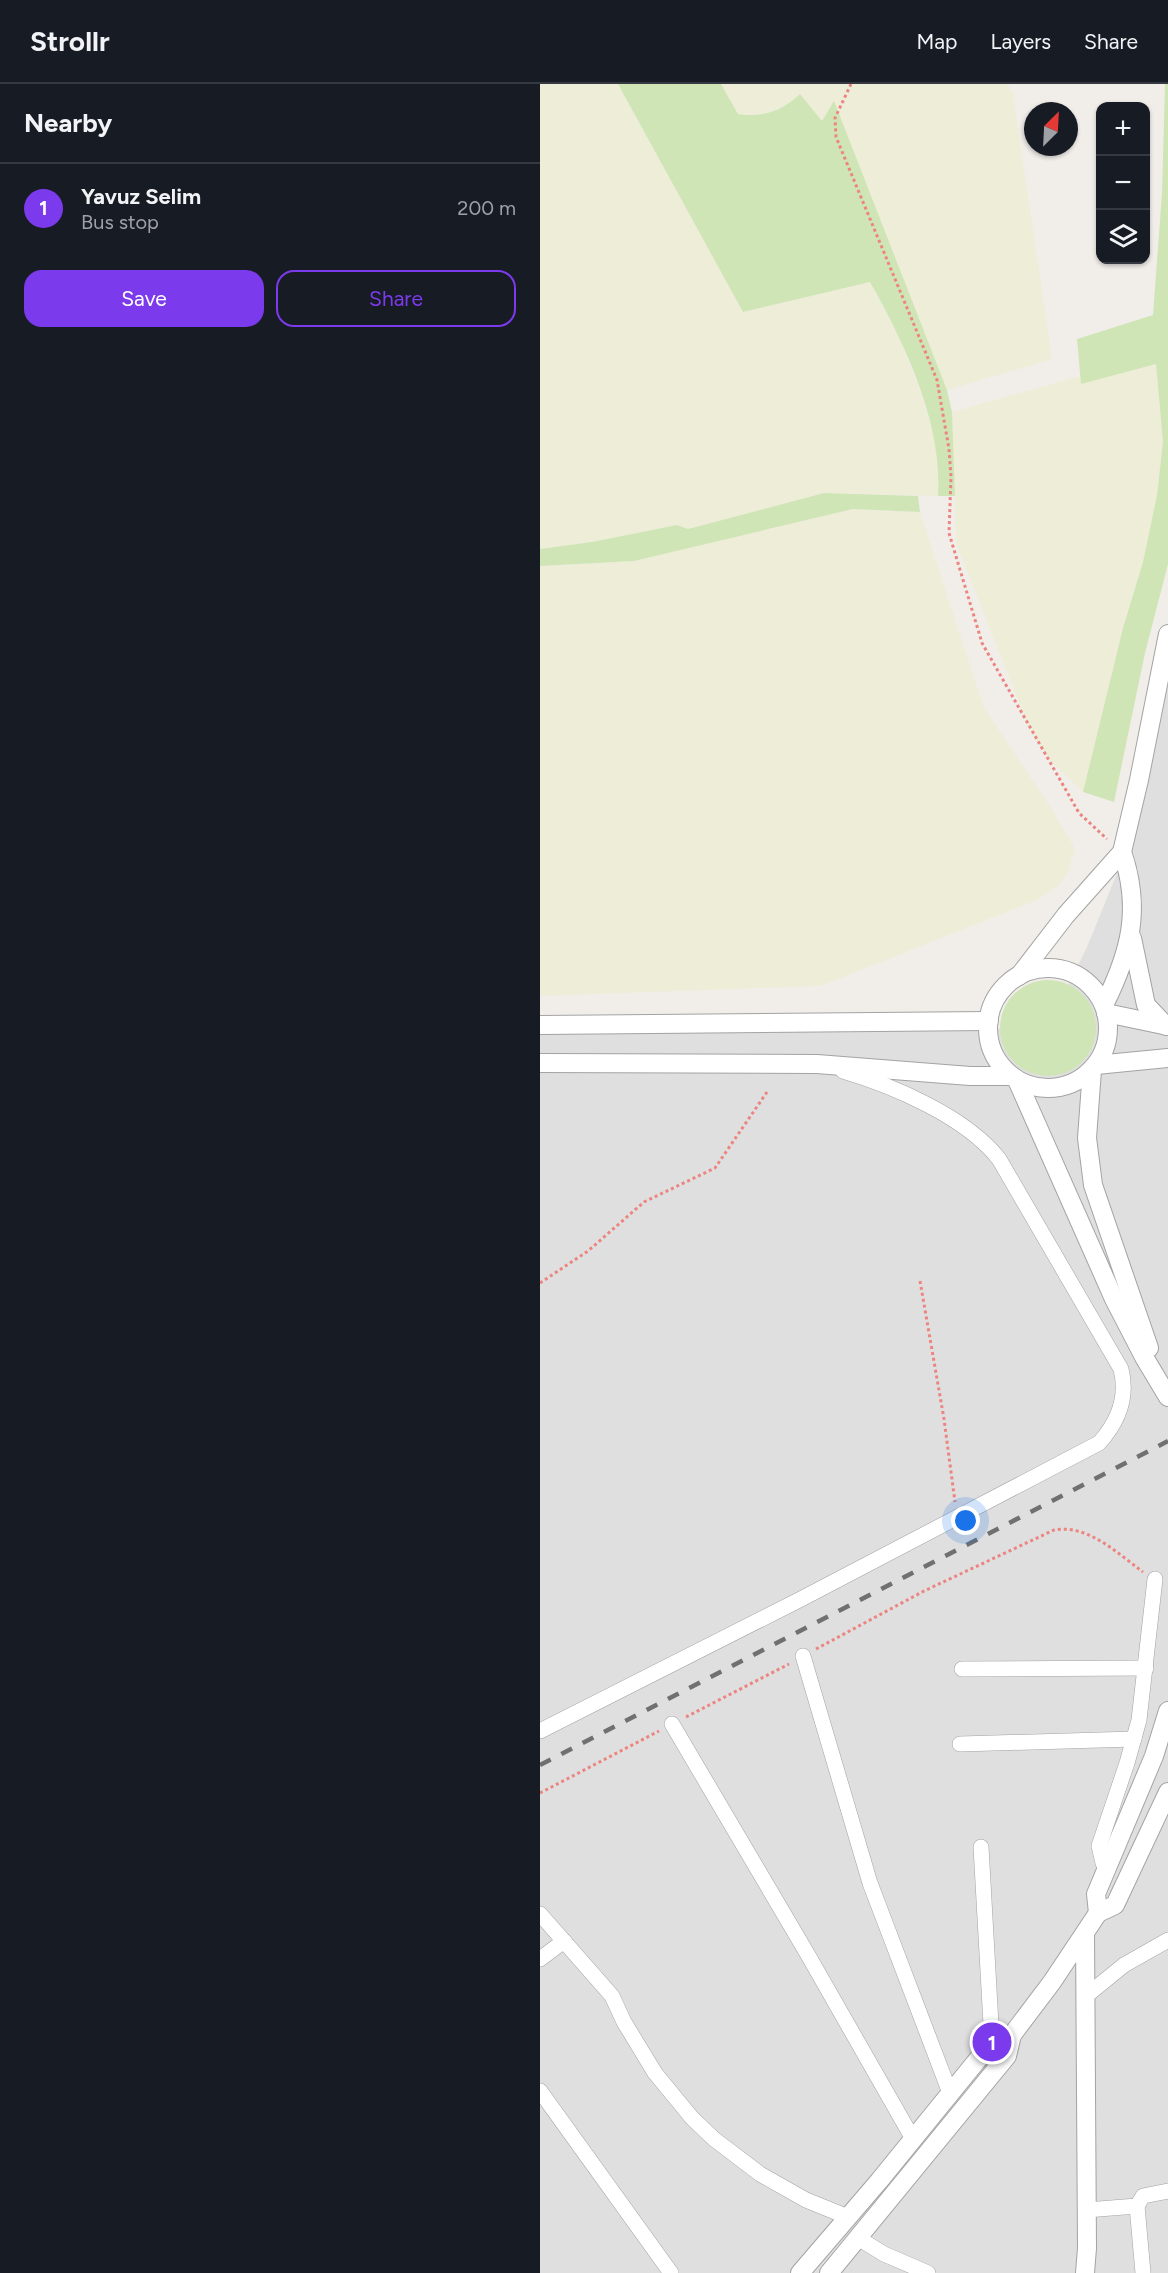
<!DOCTYPE html>
<meta charset="utf-8">
<style>
body{margin:0;font-family:Figtree,sans-serif;background:#20242c;color:#f1f3f6}
.controls{position:absolute;right:18px;top:18px;display:grid;overflow:hidden;border-radius:12px;box-shadow:0 2px 4px #0004}
.controls button{width:54px;height:54px;display:grid;place-items:center;padding:0;border:0;border-bottom:2px solid #363941;background:#171b24;color:#f1f3f6;font:30px sans-serif}
.compass{position:absolute;left:484px;top:18px;width:54px;height:54px;border-radius:50%;background:#171b24;box-shadow:0 2px 4px #0004;rotate:24deg}
.you{position:absolute;left:426px;top:1437px;width:21px;height:21px;margin:-15px;border:4px solid #fff;border-radius:50%;background:#1a73e8;box-shadow:0 0 0 9px #1a73e833}
.badge{display:grid;place-items:center;width:39px;height:39px;border-radius:50%;background:#7c3aed;color:#fff;font-size:20px;font-weight:700}
.pin{position:absolute;translate:-50% -50%;border:3px solid #fff;box-shadow:0 2px 6px #0006}
.list{margin:0;padding:0;list-style:none}
h2{display:flex;justify-content:space-between;align-items:center;height:78px;margin:0;padding:0 24px;font-size:26px}
h2 small{font-size:20px;font-weight:400;color:#9ea1a6}
.list li{display:grid;grid-template-columns:39px 1fr auto;gap:18px;align-items:center;box-sizing:border-box;height:90px;padding:0 24px;border-top:2px solid #363941}
.list b{display:block;font-size:22px;white-space:nowrap}
.list p{margin:0;font-size:20px;white-space:nowrap;color:#9ea1a6}
.list em{font-size:20px;font-style:normal;color:#9ea1a6}
.actions{display:flex;gap:12px;padding:18px 24px}
.actions a{flex:1;padding:14px 0;border:2px solid #7c3aed;border-radius:18px;text-align:center;font-size:21px;color:#7c3aed}
.actions .main{background:#7c3aed;color:#fff}
.icon{flex:none;width:33px;height:33px;fill:none;stroke:currentColor;stroke-width:2;stroke-linecap:round;stroke-linejoin:round}
.map{position:relative;flex:none;width:628px;height:2189px;overflow:hidden}
header{display:flex;align-items:center;gap:36px;box-sizing:border-box;height:84px;padding:0 30px;background:#171b24;border-bottom:2px solid #363941}
header strong{font-size:28px}
nav{display:flex;gap:33px;margin-inline-start:auto;font-size:21px}
main{display:flex}
aside{flex:1;background:#171b24}
.map>svg:first-child{display:block}
.residential{fill:#e0dfdf}
.farmland{fill:#ededd8}
.grass{fill:#d0e5b6}
.lines{fill:none;stroke-linecap:round;stroke-linejoin:round}
.minor-casing{stroke:#a3a3a3;stroke-width:16}
.tertiary-casing{stroke:#a3a3a3;stroke-width:20}
.path{stroke:#ec8480;stroke-width:3;stroke-dasharray:3 3;stroke-linecap:butt}
.minor{stroke:#fff;stroke-width:15}
.tertiary{stroke:#fff;stroke-width:18}
.rail{stroke:#707070;stroke-width:4.5;stroke-dasharray:12 12;stroke-linecap:butt}
</style>
<header>
<strong>Strollr</strong>
<nav><a>Map</a><a>Layers</a><a>Share</a></nav>
</header>
<main>
<aside>
<h2>Nearby<small></small></h2>
<ul class="list">
<li><span class="badge">1</span><div><b>Yavuz Selim</b><p>Bus stop</p></div><em>200 m</em></li>
</ul>
<div class="actions"><a class="main">Save</a><a>Share</a></div>
</aside>
<div class="map">
<svg width="628" height="2189" viewBox="0 0 628 2189">
<rect width="100%" height="100%" fill="#f1eeea"/>
<polygon class="residential" points="628,541 628,2189 0,2189 0,941 507,945 547,863 580,782"/>
<g class="farmland">
<polygon points="0,0 78,0 203,228 330,198 359,253 382,311 396,360 399,395 398,412 284,409 148,445 137,441 52,458 0,465"/>
<polygon points="181,0 468,0 473,10 512,275 407,306 294,18 282,38 260,10 251,18 229,29 219,31 198,30"/>
<polygon points="616,280 623,358 617,411 603,478 583,544 543,708 511,677 491,649 416,459 412,328 540,292 541,299"/>
<polygon points="313,425 380,428 444,624 511,724 535,765 527,790 520,800 499,815 281,902 0,912 0,482 94,477"/>
</g>
<g class="grass">
<path d="M78,0H181L198,30C222,34 242,27 260,10L282,37L294,17L407,306L412,328L415,412H398C403,340 365,260 330,198L203,228Z"/>
<polygon points="625,0 628,0 628,480 605,569 574,718 543,708 583,544 603,478 617,411 623,358 616,280 541,300 537,255 613,231 622,109"/>
<polygon points="284,409 378,412 380,428 313,425 94,477 0,482 0,465 52,458 137,441 148,445"/>
<circle cx="508" cy="944" r="48"/>
</g>
<g class="lines">
<g class="minor-casing">
<g id="minor">
<polyline points="263,1572 330,1799 410,2009"/>
<polyline points="422,1585 606,1584"/>
<polyline points="132,1640 268,1871 373,2055"/>
<path d="M0,1647L261,1515L559,1359C578,1338 588,1313 581,1285L459,1075C426,1033 354,1002 303,987"/>
<polyline points="420,1660 594,1655"/>
<polyline points="441,1763 452,1958"/>
<polyline points="567,1785 563,1779 559,1762 587,1679 599,1636 615,1495"/>
<polyline points="0,1830 72,1912 84,1938 115,1989 152,2034 174,2055 220,2090 266,2116 308,2133"/>
<polyline points="0,1875 24,1857"/>
<polyline points="546,1912 584,1881 628,1856"/>
<polyline points="0,2007 131,2189"/>
<polyline points="597,2122 603,2189"/>
<polyline points="546,2126 597,2122 603,2112 628,2107"/>
<polyline points="318,2154 344,2170 388,2189"/>
</g>
</g>
<g class="tertiary-casing">
<g id="tertiary">
<polyline points="592,854 606,921 626,942"/>
<circle cx="508" cy="944" r="60"/>
<polyline points="479,892 526,831 582,768 599,696 628,550"/>
<path d="M564,921C590,869 602,825 582,768"/>
<polyline points="566,929 628,942"/>
<polyline points="0,941 449,937"/>
<polyline points="0,979 277,980 430,992 472,992"/>
<polyline points="556,981 628,974"/>
<polyline points="552,986 547,1054 553,1101 609,1264"/>
<polyline points="477,996 574,1215 604,1273 628,1313"/>
<polyline points="558,1829 556,1810 614,1672 628,1627"/>
<polyline points="260,2189 339,2097 452,1958 472,1951"/>
<polyline points="289,2189 467,1972 472,1951 512,1898 558,1829 575,1821 628,1708"/>
<polyline points="545,2189 547,2164 545,1849"/>
</g>
</g>
<g class="path">
<polyline points="311,0 295,34 296,53 397,296 409,365 411,393 409,449 442,559 539,729 567,755"/>
<polyline points="380,1197 404,1335 415,1418"/>
<polyline points="0,1199 48,1167 104,1118 175,1084 227,1008"/>
<path d="M276,1565L384,1507L514,1446C548,1440 577,1469 603,1488"/>
<polyline points="146,1633 249,1580"/>
<polyline points="0,1709 119,1647"/>
</g>
<use href="#minor" class="minor"/>
<use href="#tertiary" class="tertiary"/>
<polyline class="rail" points="0,1681 628,1357"/>
</g>
</svg>
<div class="controls">
<button>+</button>
<button>−</button>
<button><svg class="icon" aria-label="layers" viewBox="0 0 24 24"><path d="M12 4l9 5-9 5-9-5zM3 14l9 5 9-5"/></svg></button>
</div>
<svg class="compass" viewBox="-18 -18 36 36"><path d="M0-13l5 13h-10z" fill="#e53935"/><path d="M0 13l5-13h-10z" fill="#9ea1a6"/></svg>
<div class="you"></div>
<div class="pin badge" style="left:452px;top:1958px">1</div>
</div>
</main>
